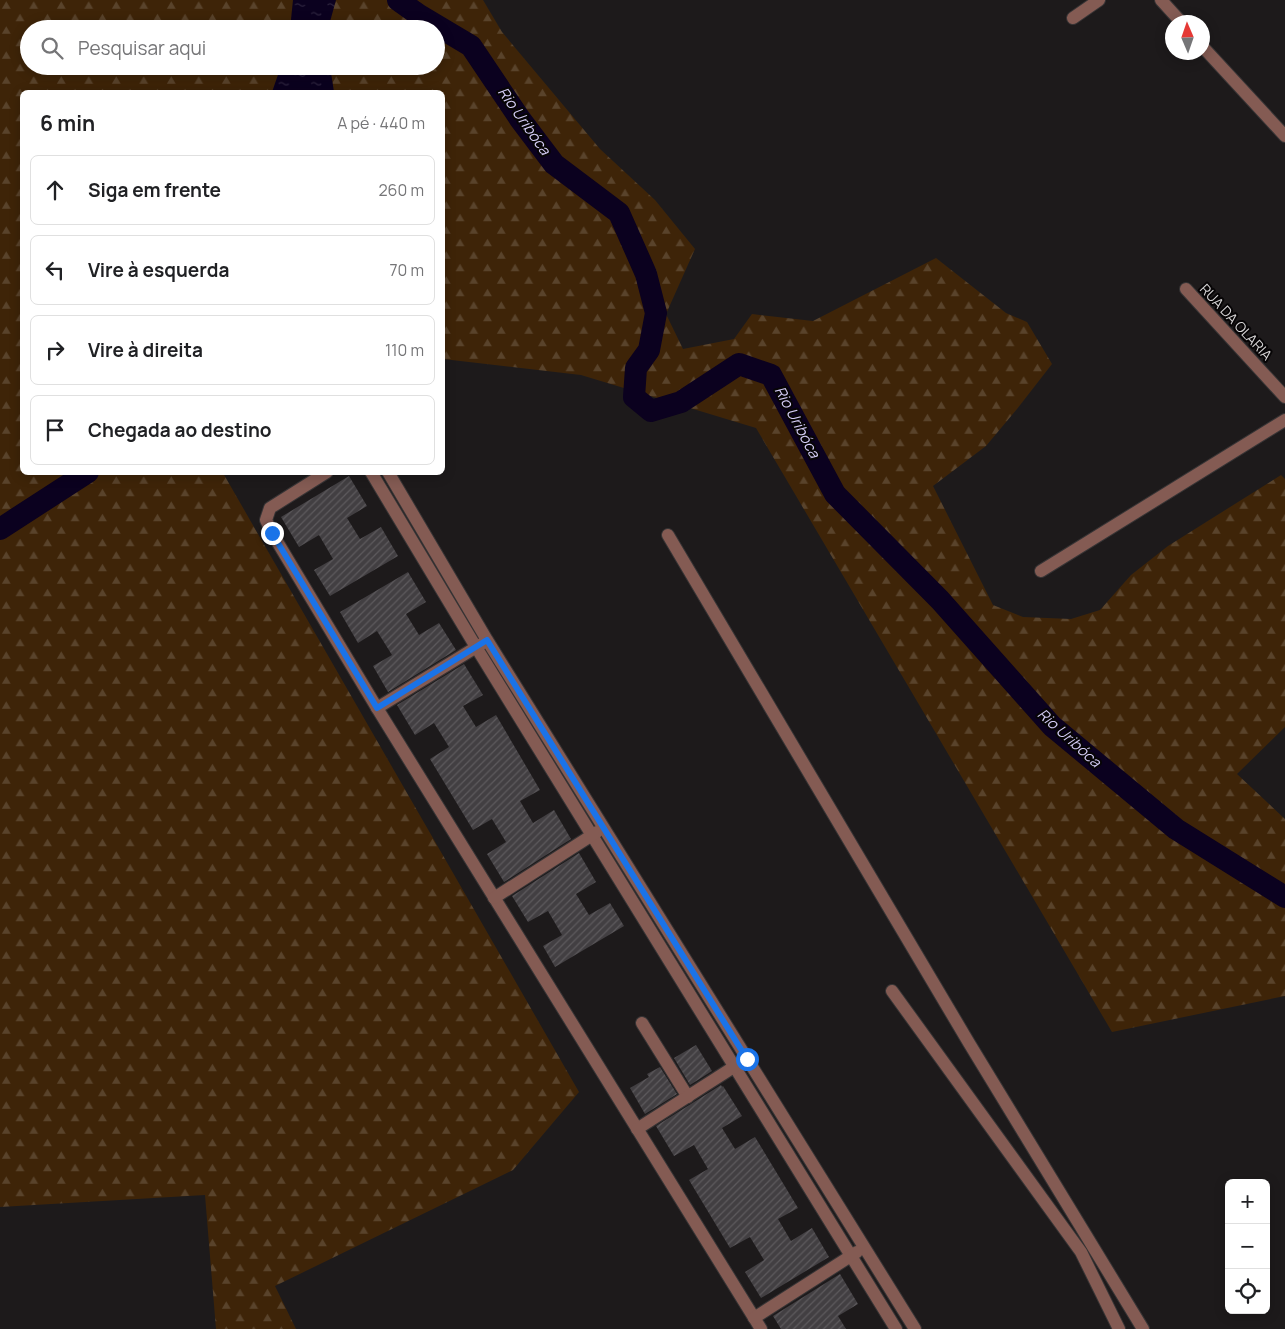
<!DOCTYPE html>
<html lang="pt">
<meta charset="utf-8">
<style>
body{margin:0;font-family:Manrope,sans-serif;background:#f2f2f2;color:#202124}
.controls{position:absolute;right:15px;bottom:15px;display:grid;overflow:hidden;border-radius:8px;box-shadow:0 2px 12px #0003}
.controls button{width:45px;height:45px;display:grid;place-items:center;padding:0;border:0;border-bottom:1px solid #e0e0e0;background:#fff;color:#202124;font:25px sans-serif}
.compass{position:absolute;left:1165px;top:15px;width:45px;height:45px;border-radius:50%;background:#fff;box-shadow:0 2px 12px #0003;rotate:358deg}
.stop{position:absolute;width:15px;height:15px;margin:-11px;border:4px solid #1a73e8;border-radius:50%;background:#fff}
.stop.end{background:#1a73e8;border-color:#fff;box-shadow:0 1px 5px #0008}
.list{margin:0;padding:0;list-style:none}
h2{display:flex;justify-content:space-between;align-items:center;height:65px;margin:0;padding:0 20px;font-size:21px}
h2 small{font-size:16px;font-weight:400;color:#757577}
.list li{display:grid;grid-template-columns:32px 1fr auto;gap:15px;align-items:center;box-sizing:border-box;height:70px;margin:0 10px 10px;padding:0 10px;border:1px solid #e0e0e0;border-radius:8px}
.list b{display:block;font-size:19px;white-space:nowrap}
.list em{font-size:16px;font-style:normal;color:#757577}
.icon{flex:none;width:28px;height:28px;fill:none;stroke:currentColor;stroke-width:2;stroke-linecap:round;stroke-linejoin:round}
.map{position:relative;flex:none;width:1285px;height:1329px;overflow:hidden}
.search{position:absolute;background:#fff;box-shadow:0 2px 12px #0003;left:20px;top:20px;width:425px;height:55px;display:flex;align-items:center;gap:12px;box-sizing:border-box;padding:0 18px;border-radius:28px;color:#757577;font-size:19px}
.panel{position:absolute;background:#fff;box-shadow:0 2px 12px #0003;left:20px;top:90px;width:425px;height:385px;border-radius:8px}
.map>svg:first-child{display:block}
.forest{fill:url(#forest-firs);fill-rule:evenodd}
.water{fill:url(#water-ripples)}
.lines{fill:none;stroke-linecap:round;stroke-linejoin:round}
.river{stroke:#0b011f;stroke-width:22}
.building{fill:url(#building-hatch)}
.minor-casing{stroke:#373435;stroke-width:14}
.minor{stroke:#845b53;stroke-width:12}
.route{stroke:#1a73e8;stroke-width:6}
.labels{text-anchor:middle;stroke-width:4;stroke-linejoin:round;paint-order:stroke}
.street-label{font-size:14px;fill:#d7d5d6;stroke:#070506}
.water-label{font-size:15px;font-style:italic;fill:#d4ccf5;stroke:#070506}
</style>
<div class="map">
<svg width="1285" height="1329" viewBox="0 0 1285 1329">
<defs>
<pattern id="forest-firs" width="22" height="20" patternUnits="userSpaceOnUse" patternTransform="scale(1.25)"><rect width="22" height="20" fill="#3e2408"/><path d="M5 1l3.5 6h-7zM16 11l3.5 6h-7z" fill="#59432b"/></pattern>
<pattern id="water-ripples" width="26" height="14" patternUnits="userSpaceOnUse" patternTransform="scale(1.25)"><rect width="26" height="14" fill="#0b011f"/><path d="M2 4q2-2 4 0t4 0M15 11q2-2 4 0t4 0" fill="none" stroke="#2e253f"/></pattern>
<pattern id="building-hatch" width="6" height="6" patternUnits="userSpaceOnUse" patternTransform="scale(1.25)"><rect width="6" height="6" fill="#423f42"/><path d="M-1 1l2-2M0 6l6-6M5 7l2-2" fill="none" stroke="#5d5a5d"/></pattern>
</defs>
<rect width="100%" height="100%" fill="#1d1a1b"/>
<path class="forest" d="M0,0H483L502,32L600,149L655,200L695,249L666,314L683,349L734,339L752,314L813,321L936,258L1006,313L1027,322L1052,364L1017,409L986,446L933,486L993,605L1023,617L1071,619L1100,610L1131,575L1168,546L1281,475L1285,479V727L1237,774L1285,819V996L1112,1032L756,428L581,375L443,359L442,92H22V472L223,473L579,1092L513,1170L275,1286L296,1329H216L205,1195L0,1207ZM29,29H436V66H29Z"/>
<g class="water">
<polygon points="293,0 336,0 328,29 290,29"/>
<polygon points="281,66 330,66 334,92 272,92"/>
</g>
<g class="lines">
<g class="river">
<polyline points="398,0 419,15 471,46 520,119 554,164 619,213 646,274 656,313 649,350 636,368 634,397 651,411 681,402 739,364 771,375 835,494 940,600 1052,726 1176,829 1285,897"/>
<polyline points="0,529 88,472"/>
</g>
</g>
<g class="building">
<polygon points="349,476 367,506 347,518 360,539 381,527 398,556 330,596 314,570 333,559 319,535 299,547 281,517"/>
<polygon points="408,572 426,602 406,614 419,635 439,623 456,650 388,692 373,666 392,655 377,631 358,643 340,612"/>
<polygon points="464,664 483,695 463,706 476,727 496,715 540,790 520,801 533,823 554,810 571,839 504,882 487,854 506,842 492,819 473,830 430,759 449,747 434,723 415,735 397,705"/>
<polygon points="579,853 596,882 576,894 589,915 610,903 624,926 555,967 543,946 562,935 548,911 528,922 512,896"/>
<polygon points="696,1045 712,1071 690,1085 674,1058"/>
<polygon points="660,1067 677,1094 645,1114 630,1088 649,1077 647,1074"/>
<polygon points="721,1085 722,1087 723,1086 742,1116 722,1128 735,1149 755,1137 798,1208 778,1219 791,1241 812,1228 829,1257 761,1298 745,1272 764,1260 750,1237 730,1248 689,1180 708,1169 694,1145 674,1156 656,1126"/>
<polygon points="840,1274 858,1304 838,1316 846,1329 781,1329 773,1316"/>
</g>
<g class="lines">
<g class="minor-casing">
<g id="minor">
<polyline points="1161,0 1181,22"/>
<polyline points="1073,18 1099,0"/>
<polyline points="1202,46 1285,136"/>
<polyline points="1186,289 1285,397"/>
<polyline points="327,472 270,508 266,520 272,533 377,708 761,1329"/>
<polyline points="371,472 476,647 896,1329"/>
<polyline points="388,472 487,640 915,1329"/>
<polyline points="668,535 969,1043 1143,1329"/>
<polyline points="1041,571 1285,420"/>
<polyline points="377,708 483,643"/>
<polyline points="494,898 597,832"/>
<polyline points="892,991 1081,1252 1119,1329"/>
<polyline points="642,1023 688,1097"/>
<polyline points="637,1129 740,1063"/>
<polyline points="754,1318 857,1252"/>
</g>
</g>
<use href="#minor" class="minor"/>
</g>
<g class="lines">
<polyline class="route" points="272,533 377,708 487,640 747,1059"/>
</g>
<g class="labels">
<g class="street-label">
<text transform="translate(1236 322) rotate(47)" y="5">RUA DA OLARIA</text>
</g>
<g class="water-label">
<text transform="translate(524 121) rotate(55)" y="5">Rio Uribóca</text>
<text transform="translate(797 422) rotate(62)" y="5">Rio Uribóca</text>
<text transform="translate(1069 738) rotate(42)" y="5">Rio Uribóca</text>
</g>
</g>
</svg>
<div class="controls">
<button>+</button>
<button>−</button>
<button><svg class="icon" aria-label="locate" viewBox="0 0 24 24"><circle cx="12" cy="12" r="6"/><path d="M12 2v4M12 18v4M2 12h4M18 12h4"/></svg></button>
</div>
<svg class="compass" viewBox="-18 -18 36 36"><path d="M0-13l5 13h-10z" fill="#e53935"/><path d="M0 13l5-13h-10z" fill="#757577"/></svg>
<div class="stop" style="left:747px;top:1059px"></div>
<div class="stop end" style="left:272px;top:533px"></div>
<div class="search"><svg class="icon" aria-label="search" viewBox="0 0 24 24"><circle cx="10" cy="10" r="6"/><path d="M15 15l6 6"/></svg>Pesquisar aqui</div>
<section class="panel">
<h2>6 min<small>A pé · 440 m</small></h2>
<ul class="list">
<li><svg class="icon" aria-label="ahead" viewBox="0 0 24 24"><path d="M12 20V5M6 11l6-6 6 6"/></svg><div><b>Siga em frente</b></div><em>260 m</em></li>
<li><svg class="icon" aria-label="left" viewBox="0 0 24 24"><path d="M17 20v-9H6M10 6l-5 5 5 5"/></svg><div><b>Vire à esquerda</b></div><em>70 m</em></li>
<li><svg class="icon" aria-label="right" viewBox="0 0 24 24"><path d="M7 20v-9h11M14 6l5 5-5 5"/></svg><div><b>Vire à direita</b></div><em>110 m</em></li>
<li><svg class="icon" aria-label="arrive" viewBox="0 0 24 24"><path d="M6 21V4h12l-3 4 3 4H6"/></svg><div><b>Chegada ao destino</b></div></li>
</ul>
</section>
</div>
